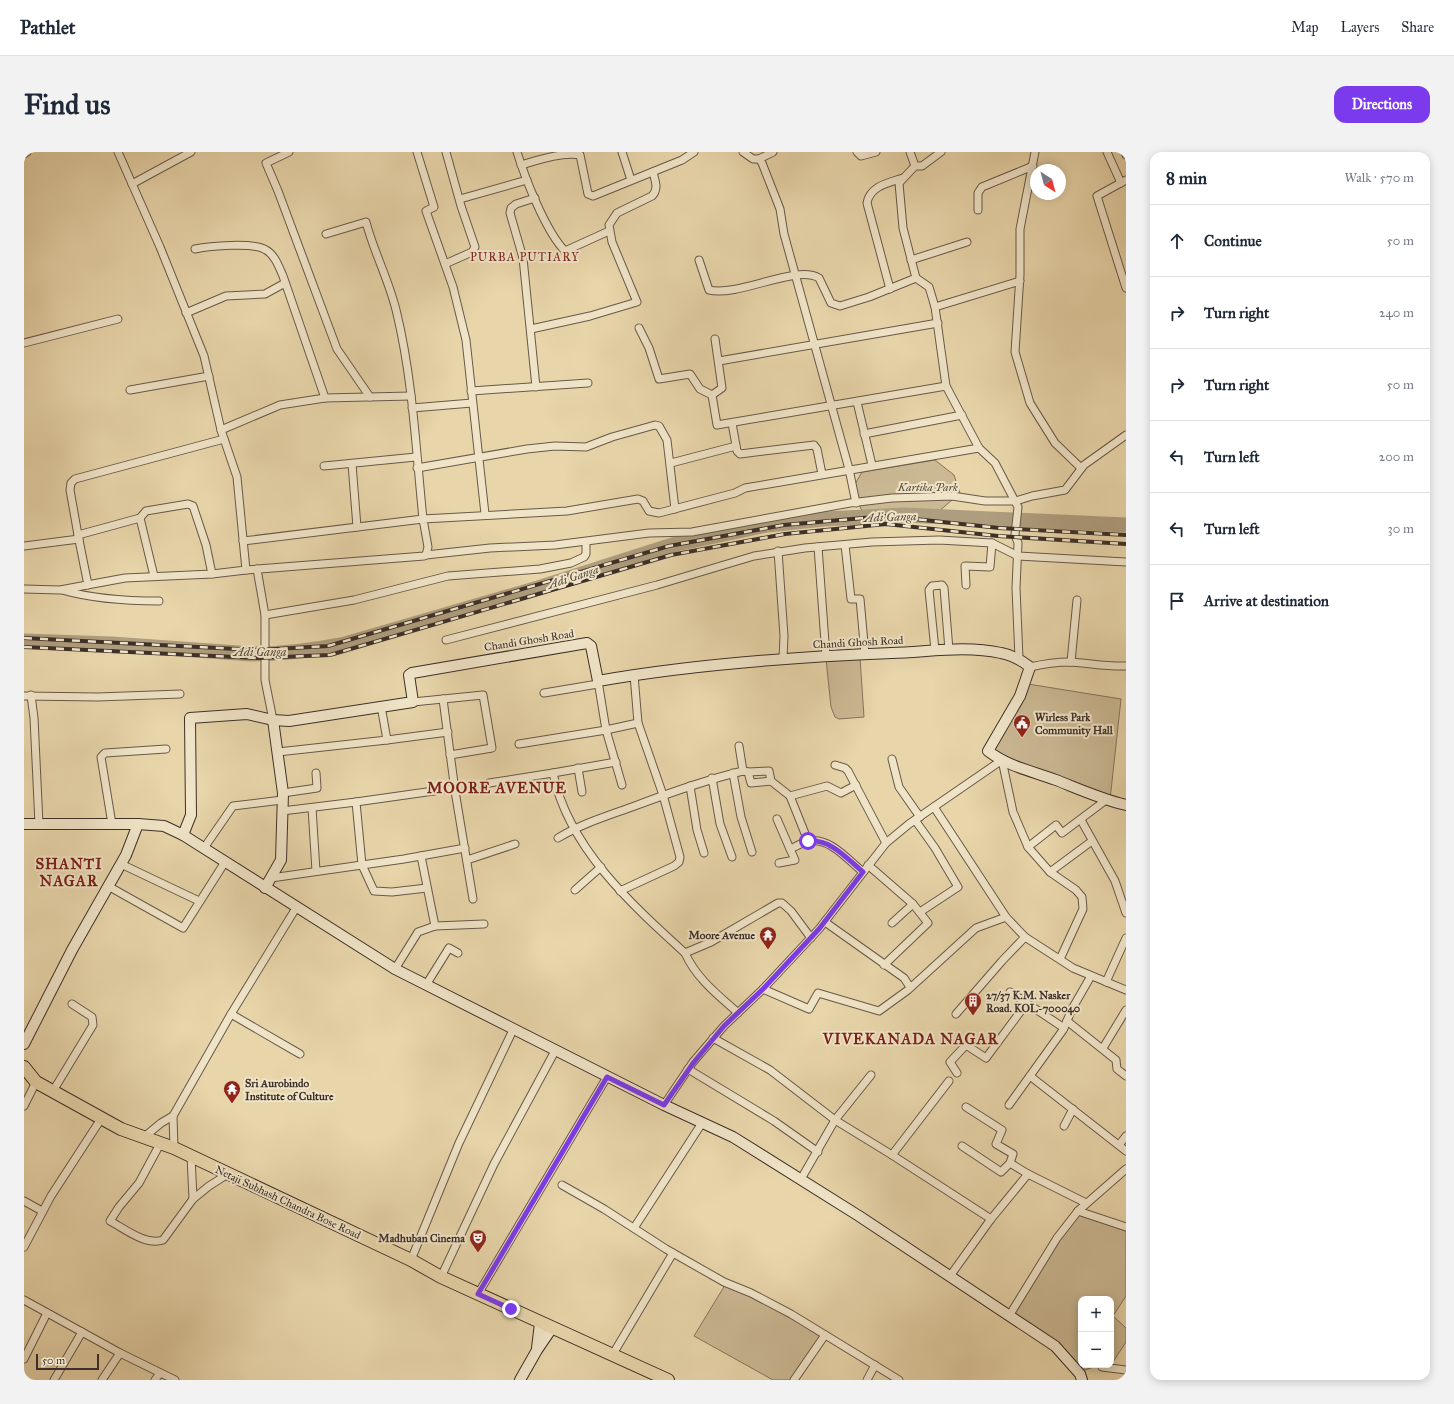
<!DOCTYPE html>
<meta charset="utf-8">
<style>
body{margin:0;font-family:"IM FELL Great Primer",serif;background:#f2f2f3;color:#1f2937}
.controls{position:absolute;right:12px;bottom:12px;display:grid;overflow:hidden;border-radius:8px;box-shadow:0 2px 10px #0003}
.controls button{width:36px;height:36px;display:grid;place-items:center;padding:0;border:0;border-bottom:1px solid #e0e1e3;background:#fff;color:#1f2937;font:20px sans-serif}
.compass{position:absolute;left:1006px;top:12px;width:36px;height:36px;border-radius:50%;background:#fff;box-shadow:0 2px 10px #0003;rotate:144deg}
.scale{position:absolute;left:12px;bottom:10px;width:63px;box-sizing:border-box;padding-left:4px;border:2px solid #3d3028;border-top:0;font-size:11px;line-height:14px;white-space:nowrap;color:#3d3028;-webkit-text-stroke:3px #f0e4c8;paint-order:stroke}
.stop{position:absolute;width:12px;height:12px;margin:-9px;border:3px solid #7c3aed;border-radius:50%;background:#fff}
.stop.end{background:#7c3aed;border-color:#fff;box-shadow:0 1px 4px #0008}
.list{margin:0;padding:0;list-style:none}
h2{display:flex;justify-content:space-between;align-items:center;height:52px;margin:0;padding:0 16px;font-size:17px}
h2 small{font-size:13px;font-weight:400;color:#747a83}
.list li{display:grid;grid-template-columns:26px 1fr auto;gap:12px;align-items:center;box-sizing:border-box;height:72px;padding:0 16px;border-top:1px solid #e0e1e3}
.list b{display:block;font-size:15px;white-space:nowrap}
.list em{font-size:13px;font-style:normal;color:#747a83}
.icon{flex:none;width:22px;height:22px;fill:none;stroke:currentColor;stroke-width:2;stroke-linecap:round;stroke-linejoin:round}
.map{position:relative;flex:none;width:1102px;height:1228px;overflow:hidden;border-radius:12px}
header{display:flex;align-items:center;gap:24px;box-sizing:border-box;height:56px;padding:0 20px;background:#fff;border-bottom:1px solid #e0e1e3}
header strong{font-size:19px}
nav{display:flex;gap:22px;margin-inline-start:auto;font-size:14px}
.intro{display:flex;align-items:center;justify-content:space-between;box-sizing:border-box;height:96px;padding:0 24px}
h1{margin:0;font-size:28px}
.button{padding:10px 18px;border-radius:12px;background:#7c3aed;color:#fff;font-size:14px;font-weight:700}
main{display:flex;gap:24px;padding:0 24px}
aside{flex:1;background:#fff;border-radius:12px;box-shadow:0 2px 10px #0003}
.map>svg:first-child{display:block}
.green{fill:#cbb994;stroke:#84745e}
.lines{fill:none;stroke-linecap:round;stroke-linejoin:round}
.river{stroke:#ae9d7e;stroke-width:15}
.street-casing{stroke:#685948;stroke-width:9}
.secondary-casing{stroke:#3d3028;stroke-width:12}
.primary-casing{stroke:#3d3028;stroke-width:14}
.street{stroke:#f0e4c8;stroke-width:7}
.secondary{stroke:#f0e4c8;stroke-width:10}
.primary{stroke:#e8d5aa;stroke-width:12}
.rail-casing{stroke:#3d3028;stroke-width:4}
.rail{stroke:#f0e4c8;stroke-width:2.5;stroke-dasharray:8;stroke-linecap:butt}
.route{stroke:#7c3aed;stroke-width:5}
.labels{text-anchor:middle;stroke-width:4;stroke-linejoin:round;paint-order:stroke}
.park-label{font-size:11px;font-style:italic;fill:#594b3e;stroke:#f0e4c8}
.street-label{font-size:11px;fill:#3d3028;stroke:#f0e4c8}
.poi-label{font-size:11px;font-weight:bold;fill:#3d3028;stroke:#f0e4c8;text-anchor:start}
.neighbourhood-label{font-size:12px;letter-spacing:1px;fill:#7a1f14;stroke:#f0e4c8}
.water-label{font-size:12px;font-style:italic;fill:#594b3e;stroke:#f0e4c8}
.district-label{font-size:15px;font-weight:bold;letter-spacing:1px;fill:#7a1f14;stroke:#f0e4c8}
</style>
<header>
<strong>Pathlet</strong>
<nav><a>Map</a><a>Layers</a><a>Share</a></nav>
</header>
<div class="intro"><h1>Find us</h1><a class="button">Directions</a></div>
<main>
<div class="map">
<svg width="1102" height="1228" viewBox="0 0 1102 1228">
<rect width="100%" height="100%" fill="#e8d5aa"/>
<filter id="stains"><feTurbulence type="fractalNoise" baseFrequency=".005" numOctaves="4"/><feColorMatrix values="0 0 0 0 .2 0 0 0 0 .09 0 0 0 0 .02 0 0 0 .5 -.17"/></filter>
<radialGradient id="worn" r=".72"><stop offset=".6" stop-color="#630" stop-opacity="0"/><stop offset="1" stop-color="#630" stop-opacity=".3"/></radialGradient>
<g class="green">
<polygon points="911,308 930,323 936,341 913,361 840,362 827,339 838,320"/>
<polygon points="836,506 840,565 815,567 811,565 807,555 802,507"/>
<polygon points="1004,532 1097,547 1086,648 968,599"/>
<path d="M1055,1063L1102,1078V1144L1089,1164L1102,1176V1190L1087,1213V1147H1057V1213H1076L1058,1219C1041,1192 1011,1178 984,1163L1033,1089Z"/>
<polygon points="701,1133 721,1139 797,1184 768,1228 749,1228 670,1184"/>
</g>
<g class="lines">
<path class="river" d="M0,489L88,492L228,502C260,502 290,498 321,492L514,436L652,392L743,373L800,367L880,363L1102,373"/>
<g class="street-casing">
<g id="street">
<polyline points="265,0 242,11 254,39 313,197 346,245"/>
<polyline points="393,0 410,55 402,59 429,135 442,188 461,362"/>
<path d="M493,0C501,26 522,80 541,99L585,79"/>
<polyline points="598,0 607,28"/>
<polyline points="719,0 729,7 735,7 738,11 756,57 760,82 825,317 832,351"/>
<polyline points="833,0 837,4 852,0"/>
<polyline points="886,0 891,14"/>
<polyline points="1011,0 996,77 996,123 991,200 1006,251 1031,291 1057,316"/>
<polyline points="1083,0 1097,31"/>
<polyline points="1101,0 1102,3"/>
<polyline points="0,2 3,0"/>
<polyline points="735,7 749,0"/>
<path d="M497,13C514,8 538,0 556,3L564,42L569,44L658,8L670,0"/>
<polyline points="1102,28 1073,44 1102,136"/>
<polyline points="108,32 167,0"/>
<polyline points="511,46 492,52 487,56 486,61 499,106 512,235"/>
<polyline points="436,47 503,28"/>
<polyline points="954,58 954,41 958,35 1009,14"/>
<path d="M171,97C185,94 230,90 242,98C251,103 255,115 259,124L301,246L387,244"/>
<path d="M675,108L685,138C716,145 772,112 795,126L807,151L816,154L845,145L892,126L879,76L875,31L891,14H898L917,0"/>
<polyline points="887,108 943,90"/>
<polyline points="421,112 448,100 451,95 437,54 422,0"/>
<polyline points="892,126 905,135 911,155 922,234 955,296 971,311 994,355 991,383 994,391 992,436 995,506"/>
<path d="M866,137L843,51C846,34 864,31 879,26"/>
<polyline points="911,155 996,129"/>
<polyline points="162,161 202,144 241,142 261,131"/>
<polyline points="615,176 625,196 635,227 666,222 676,237 688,243"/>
<path d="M507,177L566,164L613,150L588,90L585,73L593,61L628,44C635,37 631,29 629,20"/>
<polyline points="691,187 698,236 688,243 693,273 922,234"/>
<polyline points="0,191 94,167"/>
<polyline points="695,209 914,171"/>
<polyline points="106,238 185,224"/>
<polyline points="447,239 564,231"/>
<polyline points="833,250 848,313"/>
<polyline points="388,256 448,251"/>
<polyline points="708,271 713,299 716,302 790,293 793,297 798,322"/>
<polyline points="197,278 256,253 301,246"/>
<polyline points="840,282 938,263"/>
<polyline points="647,311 712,294"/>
<polyline points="328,312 333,375"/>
<polyline points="300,314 392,305"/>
<polyline points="393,316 503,297 531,294 562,295 588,285 631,273 635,274 643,288 651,357"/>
<polyline points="116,366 122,359 164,352 169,354 182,393 188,422"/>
<polyline points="54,383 46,338 47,331 51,327 200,287"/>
<path d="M219,389L399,367C392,299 389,229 373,162C366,130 350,101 342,70L302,82"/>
<polyline points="821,393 827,447 836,447 841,502"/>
<polyline points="0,394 55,387"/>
<polyline points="794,395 802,504"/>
<polyline points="754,399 760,484 759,506"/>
<polyline points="402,403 466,396 531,393 625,381 668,380 826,351 868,346 928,344 961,349 992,349 1008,344 1041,338 1060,313 1102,283"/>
<polyline points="233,417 241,463 241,528 249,568"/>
<polyline points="222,418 400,404 402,403 404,395 399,367 543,359 614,347 619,349 625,359 635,361 711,341 721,336 955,296"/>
<polyline points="64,433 54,383 116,366 130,424"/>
<polyline points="942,433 941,414 966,415 968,391"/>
<polyline points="0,437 36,438 101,426 188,422 222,418 213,325 197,278 180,204 136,95 94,0"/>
<path d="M38,438C69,447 103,449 135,449"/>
<polyline points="241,463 330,448 424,424 516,417 547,411 560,405 562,402 562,390"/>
<polyline points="422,488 633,433 730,404 781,396 848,390 915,388 968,391 994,404 1102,410"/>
<polyline points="911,498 905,438 908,434 918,433 920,436 925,498"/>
<polyline points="1047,510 1053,448"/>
<path d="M1006,515C1019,512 1033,510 1046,510C1065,511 1083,515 1102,514"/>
<polyline points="574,529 582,578 598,633"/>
<polyline points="520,541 574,532"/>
<polyline points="7,543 10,566 15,672"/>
<polyline points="0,544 74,545 156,542"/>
<polyline points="419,547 431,639 449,747"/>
<polyline points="389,550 459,543 468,596 426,603"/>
<polyline points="363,588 424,580"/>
<polyline points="495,592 582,578 614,571"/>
<polyline points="254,600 363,588 357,554"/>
<polyline points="868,607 875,635 896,665"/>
<polyline points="811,613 821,616 824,619 862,691"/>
<polyline points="554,616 558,640"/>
<polyline points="719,619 724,620 727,631 747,629 766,644 784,689"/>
<polyline points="724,620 745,619 747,629"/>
<polyline points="529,621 592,610"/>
<polyline points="709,621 717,665 728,700"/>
<polyline points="688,626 696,672 708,705"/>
<path d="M465,631L529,621C544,695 607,752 661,801C672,826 694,843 714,861"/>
<polyline points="666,634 673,678 680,701"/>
<polyline points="259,641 293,636 292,621"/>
<polyline points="766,644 803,634 817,641 832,633"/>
<polyline points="910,655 982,765 1001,785 1049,816 1102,838"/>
<polyline points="288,656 292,719"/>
<polyline points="258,659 332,650"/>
<polyline points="753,667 766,697"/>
<polyline points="891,668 911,696 934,735 896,760"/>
<polyline points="1057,668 1091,729 1102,761"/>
<polyline points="88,672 77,605 81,601 142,597"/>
<path d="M534,686C557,672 583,664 608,655C645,641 681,628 719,619L715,594"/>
<polyline points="1004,695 1032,673 1038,681 1082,648"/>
<polyline points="180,696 209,654 258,648"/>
<polyline points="397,704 411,774"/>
<polyline points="443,708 491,692"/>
<path d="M755,711L771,708L766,697C771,695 777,691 783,690C804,683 824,708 839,720"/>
<polyline points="97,712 175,749"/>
<polyline points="844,713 889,752 904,771 860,813"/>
<polyline points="1026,720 1068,689"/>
<polyline points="247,726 380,707 441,696"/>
<polyline points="84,734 159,776 201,710"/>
<polyline points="403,736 368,740 350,739 338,713 332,650 431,636"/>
<polyline points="551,738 577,715"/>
<polyline points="596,739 650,714 655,710 656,705 639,643 614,571 610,523"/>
<polyline points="801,770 880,826 886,835"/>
<polyline points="868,771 889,752"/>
<polyline points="661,801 687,790 754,751 758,751 767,759 787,786"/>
<polyline points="371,817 394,780 411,774 460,772"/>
<polyline points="1082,830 1102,786"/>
<polyline points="402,833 425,796 434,801"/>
<polyline points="739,837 785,857 794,841 855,859 884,838 952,776 982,765"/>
<polyline points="986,840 1040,876"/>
<polyline points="207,862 276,902"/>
<polyline points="932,862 978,809 1001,785"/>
<polyline points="1043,869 1092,908 1093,917 1102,924"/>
<polyline points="689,886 746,918 811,968 868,1003"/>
<polyline points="1079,896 1102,858"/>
<polyline points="664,917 750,969 794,1000"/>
<polyline points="933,921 926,910 942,893 962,906 1002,852"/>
<polyline points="1006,924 1102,999"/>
<polyline points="925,929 868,1003 967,1067"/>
<polyline points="29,939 69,873 68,865 48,852"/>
<polyline points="640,953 669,910 700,874 739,837 795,777 862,691 885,672 978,608 989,660 1004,695 1026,720 1052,738 1058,745 1059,757 1036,807"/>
<polyline points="985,953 1039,878 1048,857 1067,824"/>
<polyline points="0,954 12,930"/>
<polyline points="1040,974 1049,957"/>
<polyline points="119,986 137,971 149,964"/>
<path d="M136,992L115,1031L95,1055L86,1069C101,1077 122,1094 139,1088L169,1047L185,1034L204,1022"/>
<polyline points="1095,993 1102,984"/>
<polyline points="938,994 977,1020 986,1011 989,1002 972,992 978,978 942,955"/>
<polyline points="150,996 149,964 207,862 272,756"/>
<polyline points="167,1004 169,1047"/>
<polyline points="986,1011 1004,1022 1062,1051"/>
<polyline points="777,1027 811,968 847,923"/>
<polyline points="538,1033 580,1057 642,1097 700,1130 727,1141 767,1162 875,1228"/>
<polyline points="0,1049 18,1059"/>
<polyline points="1054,1059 1102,1075"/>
<polyline points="610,1076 678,971"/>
<polyline points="0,1095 27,1044 77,967"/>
<polyline points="387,1108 435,991 489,878"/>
<polyline points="926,1124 967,1067 1004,1022"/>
<polyline points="417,1125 470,1012 531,899"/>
<polyline points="454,1142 583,925"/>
<polyline points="0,1148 96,1201 151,1228"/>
<polyline points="985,1164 1033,1086 1054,1059 1102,1017"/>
<polyline points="589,1202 649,1101"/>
<polyline points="0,1207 23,1161"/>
<polyline points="1078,1215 1102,1218"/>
<polyline points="30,1228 58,1180"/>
<polyline points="78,1228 96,1201"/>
<polyline points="131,1228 136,1221"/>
<polyline points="770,1228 801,1183"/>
<polyline points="843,1228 851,1213"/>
</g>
</g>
<g class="secondary-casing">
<g id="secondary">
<polyline points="0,672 114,672 140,674 159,683 371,817 640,953 709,985 835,1064 1031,1194 1056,1222 1058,1228"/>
<path d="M159,683L167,663L166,566L223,562L249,568L265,569L389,550L385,523L388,521L563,491L567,494L574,529C671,512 769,505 868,501C904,500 941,493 977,501C988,503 997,508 1006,515L996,544L964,599C985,615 1008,619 1032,628C1055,637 1077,647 1102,653"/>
<polyline points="241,736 257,708 259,641 249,568"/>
<polyline points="0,892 48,798 102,703 114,672"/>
<polyline points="513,1196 516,1171"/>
<polyline points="496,1228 513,1198 528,1176"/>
</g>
</g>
<g class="primary-casing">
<polyline id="primary" points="0,915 12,930 97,977 150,996 387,1108 417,1125 644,1228"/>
</g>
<use href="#street" class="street"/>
<use href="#secondary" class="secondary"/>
<use href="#primary" class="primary"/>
<g class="rail-casing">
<g id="rail">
<polyline points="0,486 234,498 304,494 645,394 760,373 862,364 975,376 1102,383"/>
<polyline points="0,495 234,506 306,503 647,403 761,382 862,372 974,384 1102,392"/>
</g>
</g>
<use href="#rail" class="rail"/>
</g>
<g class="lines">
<path class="route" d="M487,1157L454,1142L583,925L640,953L670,910L700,874L739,837L795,777L839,720C822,706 807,687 784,689"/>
</g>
<defs>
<g id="civic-pin" transform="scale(0.9)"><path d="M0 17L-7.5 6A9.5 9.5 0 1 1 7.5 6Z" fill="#8f2418" stroke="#f0e4c8"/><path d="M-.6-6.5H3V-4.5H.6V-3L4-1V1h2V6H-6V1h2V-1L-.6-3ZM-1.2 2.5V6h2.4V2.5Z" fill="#fff"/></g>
<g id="temple-pin" transform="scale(0.9)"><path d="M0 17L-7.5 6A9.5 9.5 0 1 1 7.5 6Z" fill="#8f2418" stroke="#f0e4c8"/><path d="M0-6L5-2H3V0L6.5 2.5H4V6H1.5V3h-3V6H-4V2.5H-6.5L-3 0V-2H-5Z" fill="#fff"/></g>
<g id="building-pin" transform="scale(0.9)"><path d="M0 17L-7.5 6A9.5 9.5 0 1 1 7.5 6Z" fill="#8f2418" stroke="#f0e4c8"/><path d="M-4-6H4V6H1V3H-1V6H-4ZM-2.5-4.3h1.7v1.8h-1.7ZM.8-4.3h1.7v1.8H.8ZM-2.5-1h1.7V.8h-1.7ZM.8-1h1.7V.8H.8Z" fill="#fff"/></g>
<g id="theatre-pin" transform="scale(0.9)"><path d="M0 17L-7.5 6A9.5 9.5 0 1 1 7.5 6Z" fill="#8f2418" stroke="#f0e4c8"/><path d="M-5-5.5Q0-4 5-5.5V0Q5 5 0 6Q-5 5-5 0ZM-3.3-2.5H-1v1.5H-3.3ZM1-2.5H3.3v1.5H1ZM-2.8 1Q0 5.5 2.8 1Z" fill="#fff"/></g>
</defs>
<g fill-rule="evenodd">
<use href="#civic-pin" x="998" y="571"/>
<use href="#temple-pin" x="744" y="783"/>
<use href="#building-pin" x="949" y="849"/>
<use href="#temple-pin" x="208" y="937"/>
<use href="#theatre-pin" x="454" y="1086"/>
</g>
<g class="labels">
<g class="park-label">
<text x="904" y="339">Kartika Park</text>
</g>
<g class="street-label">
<text transform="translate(505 488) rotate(-9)" y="4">Chandi Ghosh Road</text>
<text transform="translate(834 490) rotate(-3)" y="4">Chandi Ghosh Road</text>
<text transform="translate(264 1050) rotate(25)" y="4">Netaji Subhash Chandra Bose Road</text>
</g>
<g class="poi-label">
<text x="1011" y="569">Wirless Park<tspan x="1011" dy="13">Community Hall</tspan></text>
<text x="731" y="787" text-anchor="end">Moore Avenue</text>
<text x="962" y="847">27/37 K.M. Nasker<tspan x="962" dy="13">Road. KOL-700040</tspan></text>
<text x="221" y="935">Sri Aurobindo<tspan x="221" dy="13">Institute of Culture</tspan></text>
<text x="441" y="1090" text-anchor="end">Madhuban Cinema</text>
</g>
<g class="neighbourhood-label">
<text x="501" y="109">PURBA PUTIARY</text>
</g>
<g class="water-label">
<text transform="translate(866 365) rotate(-2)" y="4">Adi Ganga</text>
<text transform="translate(549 425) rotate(-18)" y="4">Adi Ganga</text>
<text x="236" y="504">Adi Ganga</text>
</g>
<g class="district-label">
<text x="473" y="641">MOORE AVENUE</text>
<text x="45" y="717">SHANTI<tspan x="45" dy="17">NAGAR</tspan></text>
<text x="887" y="892">VIVEKANADA NAGAR</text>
</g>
</g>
<rect width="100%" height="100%" filter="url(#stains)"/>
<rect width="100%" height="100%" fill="url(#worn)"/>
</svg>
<div class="controls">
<button>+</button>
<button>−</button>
</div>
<svg class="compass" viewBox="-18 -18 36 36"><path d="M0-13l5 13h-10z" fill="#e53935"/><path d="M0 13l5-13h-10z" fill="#747a83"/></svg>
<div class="scale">50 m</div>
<div class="stop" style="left:784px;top:689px"></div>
<div class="stop end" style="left:487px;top:1157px"></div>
</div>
<aside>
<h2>8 min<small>Walk · 570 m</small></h2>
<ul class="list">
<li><svg class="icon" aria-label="ahead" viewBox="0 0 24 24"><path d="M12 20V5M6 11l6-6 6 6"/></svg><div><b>Continue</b></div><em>50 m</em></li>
<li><svg class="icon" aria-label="right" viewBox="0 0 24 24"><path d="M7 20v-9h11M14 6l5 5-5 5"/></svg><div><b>Turn right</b></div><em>240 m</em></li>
<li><svg class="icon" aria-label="right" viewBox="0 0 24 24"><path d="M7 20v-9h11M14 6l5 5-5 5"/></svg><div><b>Turn right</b></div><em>50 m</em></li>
<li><svg class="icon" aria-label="left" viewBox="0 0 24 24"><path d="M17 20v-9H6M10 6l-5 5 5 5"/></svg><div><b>Turn left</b></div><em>200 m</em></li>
<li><svg class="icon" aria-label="left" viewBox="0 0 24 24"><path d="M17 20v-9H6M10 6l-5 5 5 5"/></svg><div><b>Turn left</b></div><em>30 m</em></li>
<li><svg class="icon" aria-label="arrive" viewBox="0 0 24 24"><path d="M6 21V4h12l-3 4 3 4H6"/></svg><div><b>Arrive at destination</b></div></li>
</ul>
</aside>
</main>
